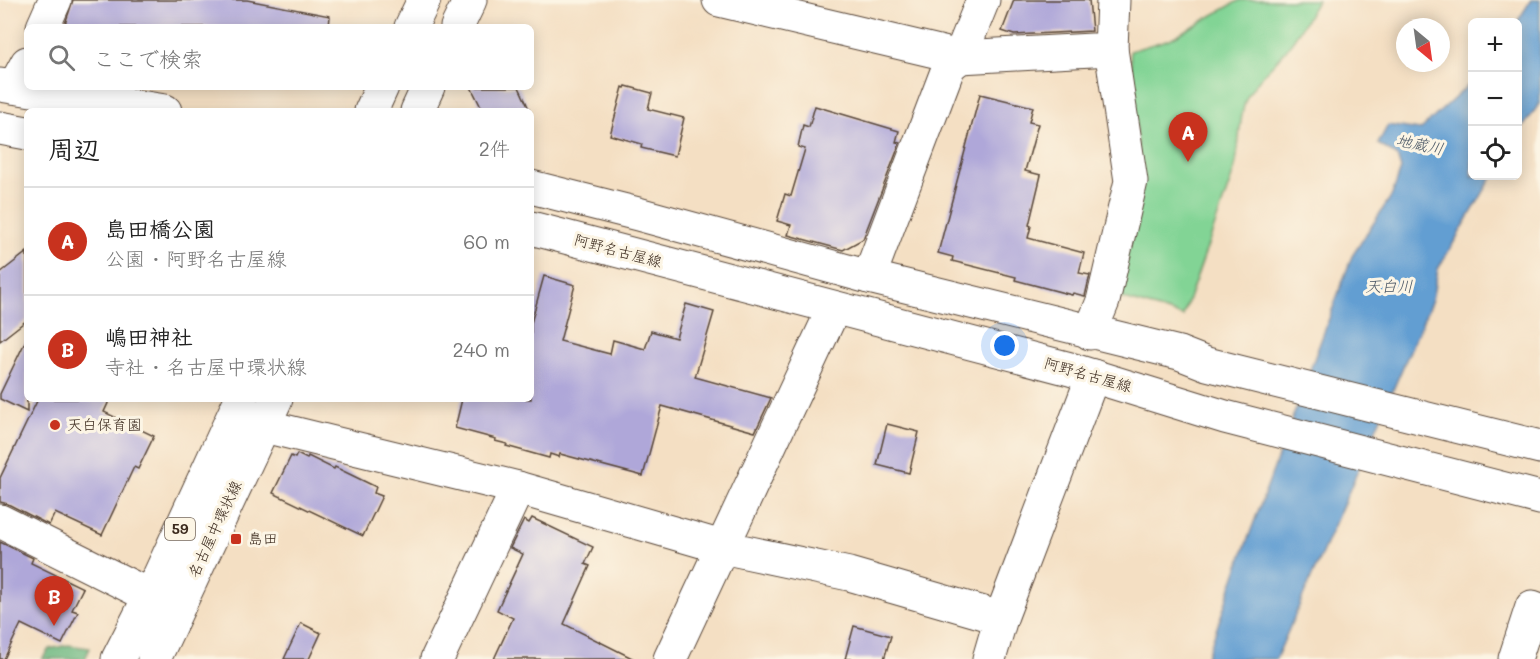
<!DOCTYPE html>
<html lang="ja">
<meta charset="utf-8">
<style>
body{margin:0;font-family:Mali,"Klee One",sans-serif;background:#f2f2f2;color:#222}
.controls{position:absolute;right:18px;top:18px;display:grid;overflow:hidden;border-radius:9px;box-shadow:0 3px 15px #0003}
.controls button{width:54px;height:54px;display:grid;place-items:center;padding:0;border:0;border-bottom:2px solid #e0e0e0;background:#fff;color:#222;font:30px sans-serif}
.compass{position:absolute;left:1396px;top:18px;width:54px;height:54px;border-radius:50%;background:#fff;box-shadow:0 3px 15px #0003;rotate:151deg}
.you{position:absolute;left:1005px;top:346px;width:21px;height:21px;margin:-15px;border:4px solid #fff;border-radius:50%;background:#1a73e8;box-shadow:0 0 0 9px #1a73e833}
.badge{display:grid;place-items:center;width:39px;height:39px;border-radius:50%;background:#c8321e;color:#fff;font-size:20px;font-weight:700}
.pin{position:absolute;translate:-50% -50px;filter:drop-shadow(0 2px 3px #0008)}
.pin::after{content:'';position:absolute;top:32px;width:21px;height:18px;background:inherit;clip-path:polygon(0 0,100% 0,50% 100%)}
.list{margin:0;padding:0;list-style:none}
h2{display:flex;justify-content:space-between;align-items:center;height:78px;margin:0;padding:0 24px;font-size:26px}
h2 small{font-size:20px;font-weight:400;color:#767676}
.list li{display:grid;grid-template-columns:39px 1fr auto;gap:18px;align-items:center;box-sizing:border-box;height:108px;padding:0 24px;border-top:2px solid #e0e0e0}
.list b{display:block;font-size:22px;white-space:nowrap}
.list p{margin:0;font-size:20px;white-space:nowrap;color:#767676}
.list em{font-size:20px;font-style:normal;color:#767676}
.icon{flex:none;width:33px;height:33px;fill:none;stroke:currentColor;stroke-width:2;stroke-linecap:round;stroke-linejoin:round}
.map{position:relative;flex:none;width:1540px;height:659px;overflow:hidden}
.search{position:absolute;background:#fff;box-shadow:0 3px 15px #0003;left:24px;top:24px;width:510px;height:66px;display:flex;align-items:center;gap:15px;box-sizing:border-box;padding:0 21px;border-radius:9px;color:#767676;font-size:22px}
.panel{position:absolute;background:#fff;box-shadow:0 3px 15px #0003;left:24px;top:108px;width:510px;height:294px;border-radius:9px}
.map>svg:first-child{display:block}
.green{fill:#82d495;stroke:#5e7f5a;stroke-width:1.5}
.forest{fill:#69b67e;stroke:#52704e;stroke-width:1.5}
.water{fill:#629ed2;stroke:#4e6478;stroke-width:1.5}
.building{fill:#afa7d9}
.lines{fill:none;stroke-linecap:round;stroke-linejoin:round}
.minor-casing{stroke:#574537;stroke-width:35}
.major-casing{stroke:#574537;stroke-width:35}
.minor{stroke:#fff;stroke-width:33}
.major{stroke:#fff;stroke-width:33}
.poi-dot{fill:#c8321e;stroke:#fcf5e5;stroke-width:2}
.labels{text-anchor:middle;stroke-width:6;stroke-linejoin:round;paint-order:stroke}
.shield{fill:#fcf5e5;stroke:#75675a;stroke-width:1.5}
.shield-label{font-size:14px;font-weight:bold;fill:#3b2a1e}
.street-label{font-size:15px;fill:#3b2a1e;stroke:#fcf5e5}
.poi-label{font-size:15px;fill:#3b2a1e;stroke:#fcf5e5;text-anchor:start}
.water-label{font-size:16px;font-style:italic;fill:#4b5866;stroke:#fcf5e5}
</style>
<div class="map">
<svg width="1540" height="659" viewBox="0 0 1540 659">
<rect width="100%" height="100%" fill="#fcf5e5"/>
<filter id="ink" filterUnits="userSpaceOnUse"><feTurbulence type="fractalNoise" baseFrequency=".0167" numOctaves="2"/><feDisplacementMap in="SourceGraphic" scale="12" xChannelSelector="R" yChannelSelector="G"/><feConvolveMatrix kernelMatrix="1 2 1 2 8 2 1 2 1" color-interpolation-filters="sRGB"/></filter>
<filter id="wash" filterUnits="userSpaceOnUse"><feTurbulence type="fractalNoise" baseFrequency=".008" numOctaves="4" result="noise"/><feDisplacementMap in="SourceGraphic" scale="24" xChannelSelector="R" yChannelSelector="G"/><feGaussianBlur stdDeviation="1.35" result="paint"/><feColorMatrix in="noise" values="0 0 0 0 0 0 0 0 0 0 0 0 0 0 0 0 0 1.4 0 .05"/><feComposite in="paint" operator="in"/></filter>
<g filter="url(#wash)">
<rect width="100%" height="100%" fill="#f4dfc3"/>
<path class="green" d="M1240,0H1318C1307,17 1298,36 1285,51C1272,67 1252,83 1245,102C1238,124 1240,149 1234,171L1183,316L1114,296L1141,182L1130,51L1170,39Z"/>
<polygon class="forest" points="68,645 90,648 85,659 42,659 49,649"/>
<g class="water">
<polygon points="1531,0 1540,0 1540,103 1518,134 1517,22"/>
<polygon points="1472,82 1472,176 1493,176 1438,269 1432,300 1276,659 1206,659 1246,544 1352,256 1392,195 1401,169 1397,156 1378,144 1388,125 1420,130"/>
</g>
<g id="blocks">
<g class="building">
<polygon points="73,0 247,0 330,16 329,27 64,27"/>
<polygon points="1014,0 1089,0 1092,31 1014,35 1002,31"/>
<polygon points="626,86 652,93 648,109 684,118 675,156 641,148 642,144 610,135 623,87 625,88"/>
<polygon points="471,87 519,87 530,111 483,111"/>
<polygon points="980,94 1033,107 1029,122 1038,124 1025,171 1041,175 1029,225 1031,226 1028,238 1084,253 1079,273 1090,275 1085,296 1073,293 1072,295 1015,280 1016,277 952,261 953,257 938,253"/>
<polygon points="815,106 899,131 896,142 900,143 863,239 843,250 788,235 791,225 777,221 785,194 791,196 805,149 798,147 803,125 809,127"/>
<polygon points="27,252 27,320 0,341 0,273"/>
<polygon points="544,276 575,285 560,341 610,354 613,340 645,349 651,331 676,338 686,304 714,312 695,377 771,398 755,432 662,406 643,476 560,454 559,457 550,454 549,458 506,446 507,444 495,441 496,439 455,428 462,399 531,399 531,323"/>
<polygon points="27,338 27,412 0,399 0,394"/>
<polygon points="38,399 110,399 104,412 154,436 138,469 134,467 102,535 55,513 49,525 8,504 0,502 0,478"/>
<polygon points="887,424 919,432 909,473 877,465"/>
<polygon points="297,454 307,459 308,456 334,469 335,467 376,487 374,493 382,496 363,536 273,493 291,456 295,458"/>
<polygon points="532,518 593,547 585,564 590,566 564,624 634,659 494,659 513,618 497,610 523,554 510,548 524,520 529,523"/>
<polygon points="0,542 33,558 31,563 83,588 72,610 78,612 62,644 21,624 4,659 0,659"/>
<polygon points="301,623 321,633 309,659 284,659"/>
<polygon points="854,626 891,636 884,659 845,659"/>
</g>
</g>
</g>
<g filter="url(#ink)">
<use href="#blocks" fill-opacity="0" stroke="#574537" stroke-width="1.5"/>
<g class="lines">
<g class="minor-casing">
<g id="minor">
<polyline points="719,0 960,57 1111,49 1113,0"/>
<polyline points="43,27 55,0"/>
<polyline points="14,87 27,63"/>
<polyline points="869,277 949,66 960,57 983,0"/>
<polyline points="1090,333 1103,301 1131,181 1111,49"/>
<polyline points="264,426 518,488 722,547 849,574 1001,618"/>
<polyline points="0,521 150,596"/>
<polyline points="437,659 518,488"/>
<polyline points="670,659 834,308"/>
<polyline points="989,659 1001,618 1093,376"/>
<polyline points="1515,659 1532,607 1540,610"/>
</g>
</g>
<g class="major-casing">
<g id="major">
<polyline points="411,27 424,0"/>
<polyline points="457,27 470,0"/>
<polyline points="0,85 165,111"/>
<polyline points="371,111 382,87"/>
<polyline points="417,111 428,87"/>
<polyline points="0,128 27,133"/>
<polyline points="531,187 638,214 869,277 1179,353 1207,364 1540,447"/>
<polyline points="531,228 1070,369 1225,417 1540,498"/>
<polyline points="118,659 150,596 241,399"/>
<polyline points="154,659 276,399"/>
</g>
</g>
<use href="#minor" class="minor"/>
<use href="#major" class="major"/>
</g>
</g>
<g class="poi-dot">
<circle cx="55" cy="425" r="6"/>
<rect x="230" y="533" width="12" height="12" rx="3"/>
</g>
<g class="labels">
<rect class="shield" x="165" y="518" width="30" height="22" rx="4.5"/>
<g class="shield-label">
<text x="180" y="534">59</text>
</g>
<g class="street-label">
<text transform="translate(618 251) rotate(15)" y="5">阿野名古屋線</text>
<text transform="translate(1088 375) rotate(16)" y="5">阿野名古屋線</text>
<text transform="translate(215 529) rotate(-65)" y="5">名古屋中環状線</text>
</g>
<g class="poi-label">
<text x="67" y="430">天白保育園</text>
<text x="248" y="544">島田</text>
</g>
<g class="water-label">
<text transform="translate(1420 144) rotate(12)" y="6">地蔵川</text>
<text x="1389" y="292">天白川</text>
</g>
</g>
</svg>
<div class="controls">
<button>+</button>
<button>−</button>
<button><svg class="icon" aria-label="locate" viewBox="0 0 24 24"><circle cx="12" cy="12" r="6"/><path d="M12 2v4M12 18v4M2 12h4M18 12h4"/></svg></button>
</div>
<svg class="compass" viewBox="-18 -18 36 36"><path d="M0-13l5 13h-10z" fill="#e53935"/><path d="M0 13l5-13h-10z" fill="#767676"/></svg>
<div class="you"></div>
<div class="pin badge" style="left:1188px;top:162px">A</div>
<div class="pin badge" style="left:54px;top:626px">B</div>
<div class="search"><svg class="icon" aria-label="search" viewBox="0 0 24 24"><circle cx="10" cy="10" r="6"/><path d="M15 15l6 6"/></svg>ここで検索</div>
<section class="panel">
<h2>周辺<small>2件</small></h2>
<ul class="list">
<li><span class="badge">A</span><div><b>島田橋公園</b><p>公園 · 阿野名古屋線</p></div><em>60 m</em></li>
<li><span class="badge">B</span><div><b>嶋田神社</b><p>寺社 · 名古屋中環状線</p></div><em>240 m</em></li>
</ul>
</section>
</div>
